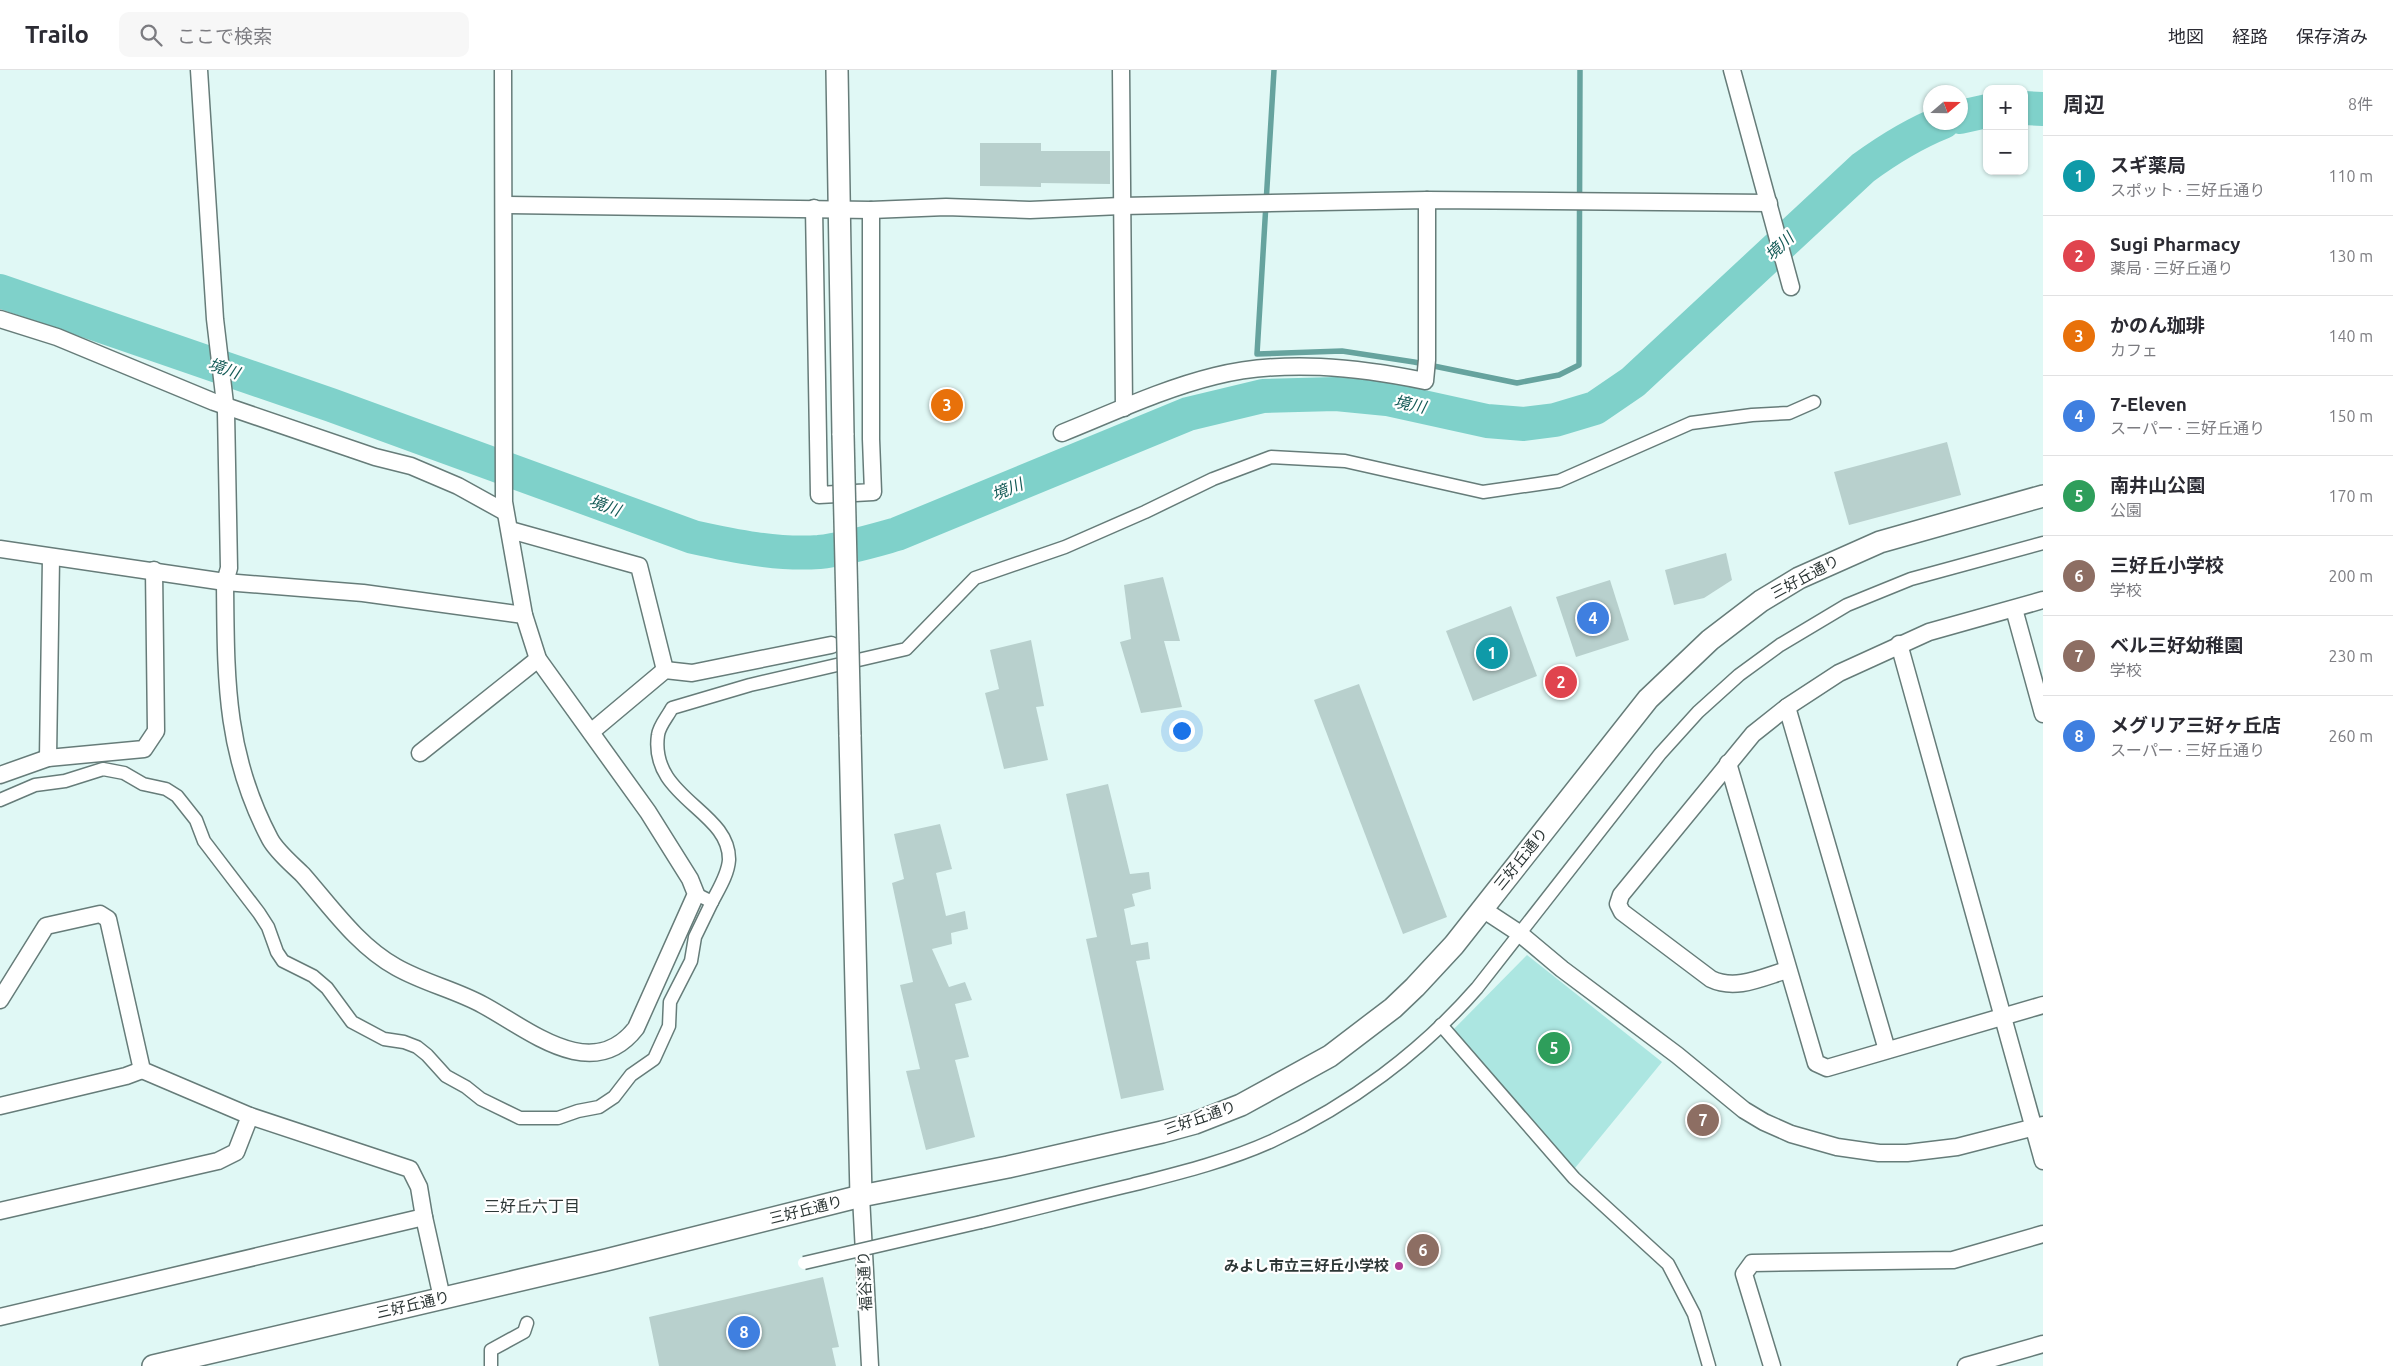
<!DOCTYPE html>
<html lang="ja">
<meta charset="utf-8">
<style>
body{margin:0;font-family:Ubuntu,"Noto Sans JP",sans-serif;background:#f7f7f7;color:#2b2b33}
.controls{position:absolute;right:15px;top:15px;display:grid;overflow:hidden;border-radius:10px;box-shadow:0 1px 4px #0004}
.controls button{width:45px;height:45px;display:grid;place-items:center;padding:0;border:0;border-bottom:1px solid #e1e1e2;background:#fff;color:#2b2b33;font:25px sans-serif}
.compass{position:absolute;left:1923px;top:15px;width:45px;height:45px;border-radius:50%;background:#fff;box-shadow:0 1px 4px #0004;rotate:70deg}
.you{position:absolute;left:1181px;top:660px;width:18px;height:18px;margin:-12px;border:4px solid #fff;border-radius:50%;background:#1a73e8;box-shadow:0 0 0 8px #1a73e833}
.badge{display:grid;place-items:center;width:32px;height:32px;border-radius:50%;background:#b03c94;color:#fff;font-size:16px;font-weight:700}
.pin{position:absolute;translate:-50% -50%;border:2px solid #fff;box-shadow:0 1px 5px #0006}
.list{margin:0;padding:0;list-style:none}
h2{display:flex;justify-content:space-between;align-items:center;height:65px;margin:0;padding:0 20px;font-size:21px}
h2 small{font-size:16px;font-weight:400;color:#7c7c81}
.list li{display:grid;grid-template-columns:32px 1fr auto;gap:15px;align-items:center;box-sizing:border-box;height:80px;padding:0 20px;border-top:1px solid #e1e1e2}
.list b{display:block;font-size:19px;white-space:nowrap}
.list p{margin:0;font-size:16px;white-space:nowrap;color:#7c7c81}
.list em{font-size:16px;font-style:normal;color:#7c7c81}
.icon{flex:none;width:28px;height:28px;fill:none;stroke:currentColor;stroke-width:2;stroke-linecap:round;stroke-linejoin:round}
.map{position:relative;flex:none;width:2043px;height:1296px;overflow:hidden}
header{display:flex;align-items:center;gap:30px;box-sizing:border-box;height:70px;padding:0 25px;background:#fff;border-bottom:1px solid #e1e1e2}
header strong{font-size:24px}
nav{display:flex;gap:28px;margin-inline-start:auto;font-size:18px}
.search{width:350px;height:45px;background:#f7f7f7;display:flex;align-items:center;gap:12px;box-sizing:border-box;padding:0 18px;border-radius:10px;color:#7c7c81;font-size:19px}
main{display:flex}
aside{flex:1;background:#fff}
.map>svg:first-child{display:block}
.green{fill:#ace6e1}
.lines{fill:none;stroke-linecap:round;stroke-linejoin:round}
.stream{stroke:#66a39e;stroke-width:5.5}
.river{stroke:#7fd1ca;stroke-width:34}
.building{fill:#b8d0cd}
.pedestrian-casing{stroke:#667c79;stroke-width:15}
.minor-casing{stroke:#667c79;stroke-width:19}
.tertiary-casing{stroke:#667c79;stroke-width:24}
.pedestrian{stroke:#fff;stroke-width:12}
.minor{stroke:#fff;stroke-width:16}
.tertiary{stroke:#fff;stroke-width:21}
.pedestrian-bridge-casing{stroke:#667c79;stroke-width:15;stroke-linecap:butt}
.tertiary-bridge-casing{stroke:#667c79;stroke-width:24;stroke-linecap:butt}
.pedestrian-bridge{stroke:#fff;stroke-width:12}
.tertiary-bridge{stroke:#fff;stroke-width:21}
.poi-dot{fill:#b03c94;stroke:#fff;stroke-width:2}
.labels{text-anchor:middle;stroke-width:4.5;stroke-linejoin:round;paint-order:stroke}
.street-label{font-size:15px;fill:#2d3736;stroke:#fff}
.poi-label{font-size:15px;font-weight:bold;fill:#2d3736;stroke:#fff;text-anchor:end}
.water-label{font-size:16px;font-style:italic;fill:#155b57;stroke:#fff}
.neighbourhood-label{font-size:16px;fill:#2d3736;stroke:#fff}
</style>
<header>
<strong>Trailo</strong>
<div class="search"><svg class="icon" aria-label="search" viewBox="0 0 24 24"><circle cx="10" cy="10" r="6"/><path d="M15 15l6 6"/></svg>ここで検索</div>
<nav><a>地図</a><a>経路</a><a>保存済み</a></nav>
</header>
<main>
<div class="map">
<svg width="2043" height="1296" viewBox="0 0 2043 1296">
<rect width="100%" height="100%" fill="#e0f8f5"/>
<polygon class="green" points="1527,885 1662,992 1575,1098 1449,964"/>
<g class="lines">
<polyline class="stream" points="1274,0 1257,284 1342,281 1414,292 1517,313 1559,305 1579,295 1580,0"/>
<g class="river">
<polyline points="2024,38 2043,39"/>
<polyline points="1960,47 1987,41"/>
<path d="M0,221L331,335L693,467C734,476 777,485 819,482C846,479 872,471 897,464L1188,344L1263,326L1336,324L1387,329L1487,351L1524,354L1555,350L1595,338L1633,312L1863,98C1889,79 1913,64 1943,52"/>
</g>
</g>
<g class="building">
<polygon points="980,73 1041,73 1041,81 1110,81 1110,114 1041,113 1041,117 980,116"/>
<polygon points="1947,372 1961,425 1849,455 1834,402"/>
<polygon points="1726,483 1732,510 1704,528 1674,535 1665,500"/>
<polygon points="1163,507 1180,571 1164,571 1182,637 1141,643 1120,572 1131,569 1124,515"/>
<polygon points="1610,510 1629,570 1576,587 1556,527"/>
<polygon points="1511,536 1537,606 1473,631 1446,561"/>
<polygon points="1031,570 1044,636 1036,637 1048,690 1004,699 985,623 999,619 990,580"/>
<polygon points="1359,614 1447,847 1403,864 1314,630"/>
<polygon points="1108,714 1130,804 1149,802 1151,819 1132,824 1135,836 1124,839 1131,875 1148,872 1150,889 1136,891 1164,1020 1121,1029 1086,869 1097,867 1066,724"/>
<polygon points="940,754 952,799 936,803 946,846 965,841 968,859 951,863 952,874 932,879 949,917 965,912 972,930 955,934 969,987 955,990 975,1067 926,1080 906,1001 920,999 900,915 913,912 892,813 904,809 894,764"/>
<polygon points="823,1207 839,1277 832,1278 836,1296 659,1296 649,1247"/>
</g>
<g class="lines">
<g class="pedestrian-casing">
<g id="pedestrian">
<polyline points="0,730 35,715 65,711 103,699 124,703 143,714 166,719 177,726 196,750 204,771 259,843 268,857 277,882 283,891 313,906 327,918 352,952 384,969 404,972 417,977 427,985 446,1006 466,1017 481,1029 520,1048 558,1048 578,1041 599,1037 614,1027 631,1005 654,989 669,956 670,932 691,891 695,867 712,832"/>
<path d="M696,824L712,832C718,820 728,805 729,790C730,740 649,728 658,665C659,656 668,646 672,638L750,615L906,579L975,508L1065,477L1145,442L1213,409L1271,387L1345,391L1483,422L1559,411L1691,353L1752,345L1789,343L1814,332"/>
<polyline points="1441,955 1574,1108 1668,1194 1694,1244 1709,1296"/>
<path d="M981,1152C1031,1140 1081,1127 1132,1115C1179,1103 1228,1091 1272,1071C1350,1035 1421,982 1477,918L1660,684L1698,642L1739,605L1780,575L1847,535L1911,509L2043,473"/>
<polyline points="491,1296 491,1280 524,1262 527,1253"/>
</g>
</g>
<g class="minor-casing">
<g id="minor">
<path d="M199,0L215,249L226,342L229,498L225,512C226,606 224,682 270,769C277,782 292,794 303,805C331,837 358,876 396,897C424,913 456,920 483,935C528,959 592,1015 636,958L696,824L690,809L648,742L538,589L524,545L504,432L503,0"/>
<polyline points="1121,0 1124,338"/>
<polyline points="1732,0 1791,217"/>
<polyline points="504,135 871,140 946,137 1030,140 1121,136 1427,130 1769,133"/>
<polyline points="814,138 819,425 873,422 871,369 871,140"/>
<polyline points="0,249 57,267 214,332 375,387 411,396 458,416 505,442"/>
<path d="M1062,363C1112,343 1162,319 1215,306C1284,289 1357,297 1425,311L1427,290V130"/>
<polyline points="510,460 639,496 665,600"/>
<polyline points="0,479 225,512 363,523 524,545"/>
<polyline points="2014,539 2043,644"/>
<polyline points="1899,574 2043,1091"/>
<polyline points="1787,637 1887,980"/>
<polyline points="591,662 665,600 692,603 831,575"/>
<polyline points="420,683 538,589"/>
<polyline points="48,688 51,488"/>
<polyline points="1728,693 1816,993 1827,998 2043,935"/>
<polyline points="0,705 48,688 144,679 156,661 154,500"/>
<polyline points="1481,838 1519,863 1562,899 1677,985 1744,1040 1764,1052 1791,1064 1837,1077 1879,1083 1907,1083 1957,1077 2043,1055"/>
<path d="M1787,900C1763,907 1736,921 1711,909L1622,842L1618,834L1621,825L1753,664L1787,637L1839,603L1929,562L2043,530"/>
<polyline points="0,930 46,856 100,844 108,849 142,1000 250,1046 410,1099 419,1117 424,1147 442,1228"/>
<polyline points="0,1036 126,1006 142,1000"/>
<polyline points="861,1126 870,1296"/>
<polyline points="0,1141 218,1091 236,1082 250,1046"/>
<polyline points="0,1247 424,1147"/>
<polyline points="1772,1296 1744,1204 1752,1193 1953,1190 2043,1164"/>
<polyline points="1966,1296 2043,1274"/>
</g>
</g>
<g class="tertiary-casing">
<g id="tertiary">
<polyline points="837,0 843,365"/>
<polyline points="850,665 861,1126"/>
<polyline points="153,1296 606,1190 861,1126 1008,1097 1162,1062 1195,1053 1241,1035 1330,986 1393,938 1415,917 1454,875 1648,629 1710,570 1761,531 1799,508 1880,472 2043,426"/>
</g>
</g>
<use href="#pedestrian" class="pedestrian"/>
<use href="#minor" class="minor"/>
<use href="#tertiary" class="tertiary"/>
<g class="pedestrian-bridge-casing">
<polyline id="pedestrian-bridge" points="804,1193 981,1152"/>
</g>
<g class="tertiary-bridge-casing">
<polyline id="tertiary-bridge" points="843,365 850,665"/>
</g>
<use href="#pedestrian-bridge" class="pedestrian-bridge"/>
<use href="#tertiary-bridge" class="tertiary-bridge"/>
</g>
<circle class="poi-dot" cx="1399" cy="1196" r="5"/>
<g class="labels">
<g class="street-label">
<text transform="translate(1805 507) rotate(-28)" y="5">三好丘通り</text>
<text transform="translate(1521 789) rotate(-51)" y="5">三好丘通り</text>
<text transform="translate(1200 1048) rotate(-19)" y="5">三好丘通り</text>
<text transform="translate(806 1140) rotate(-14)" y="5">三好丘通り</text>
<text transform="translate(865 1211) rotate(-93)" y="5">福谷通り</text>
<text transform="translate(413 1235) rotate(-13)" y="5">三好丘通り</text>
</g>
<g class="poi-label">
<text x="1389" y="1201">みよし市立三好丘小学校</text>
</g>
<g class="water-label">
<text transform="translate(1779 176) rotate(-43)" y="6">境川</text>
<text transform="translate(224 298) rotate(19)" y="6">境川</text>
<text transform="translate(1410 334) rotate(12)" y="6">境川</text>
<text transform="translate(1007 419) rotate(-22)" y="6">境川</text>
<text transform="translate(605 435) rotate(20)" y="6">境川</text>
</g>
<g class="neighbourhood-label">
<text x="532" y="1142">三好丘六丁目</text>
</g>
</g>
</svg>
<div class="controls">
<button>+</button>
<button>−</button>
</div>
<svg class="compass" viewBox="-18 -18 36 36"><path d="M0-13l5 13h-10z" fill="#e53935"/><path d="M0 13l5-13h-10z" fill="#7c7c81"/></svg>
<div class="you"></div>
<div class="pin badge" style="left:1492px;top:583px;background:#0f9aa8">1</div>
<div class="pin badge" style="left:1561px;top:612px;background:#e0444e">2</div>
<div class="pin badge" style="left:947px;top:335px;background:#e8710a">3</div>
<div class="pin badge" style="left:1593px;top:548px;background:#3f7fe0">4</div>
<div class="pin badge" style="left:1554px;top:978px;background:#2e9e5b">5</div>
<div class="pin badge" style="left:1423px;top:1180px;background:#8d6e63">6</div>
<div class="pin badge" style="left:1703px;top:1050px;background:#8d6e63">7</div>
<div class="pin badge" style="left:744px;top:1262px;background:#3f7fe0">8</div>
</div>
<aside>
<h2>周辺<small>8件</small></h2>
<ul class="list">
<li><span class="badge" style="background:#0f9aa8">1</span><div><b>スギ薬局</b><p>スポット · 三好丘通り</p></div><em>110 m</em></li>
<li><span class="badge" style="background:#e0444e">2</span><div><b>Sugi Pharmacy</b><p>薬局 · 三好丘通り</p></div><em>130 m</em></li>
<li><span class="badge" style="background:#e8710a">3</span><div><b>かのん珈琲</b><p>カフェ</p></div><em>140 m</em></li>
<li><span class="badge" style="background:#3f7fe0">4</span><div><b>7-Eleven</b><p>スーパー · 三好丘通り</p></div><em>150 m</em></li>
<li><span class="badge" style="background:#2e9e5b">5</span><div><b>南井山公園</b><p>公園</p></div><em>170 m</em></li>
<li><span class="badge" style="background:#8d6e63">6</span><div><b>三好丘小学校</b><p>学校</p></div><em>200 m</em></li>
<li><span class="badge" style="background:#8d6e63">7</span><div><b>ベル三好幼稚園</b><p>学校</p></div><em>230 m</em></li>
<li><span class="badge" style="background:#3f7fe0">8</span><div><b>メグリア三好ヶ丘店</b><p>スーパー · 三好丘通り</p></div><em>260 m</em></li>
</ul>
</aside>
</main>
